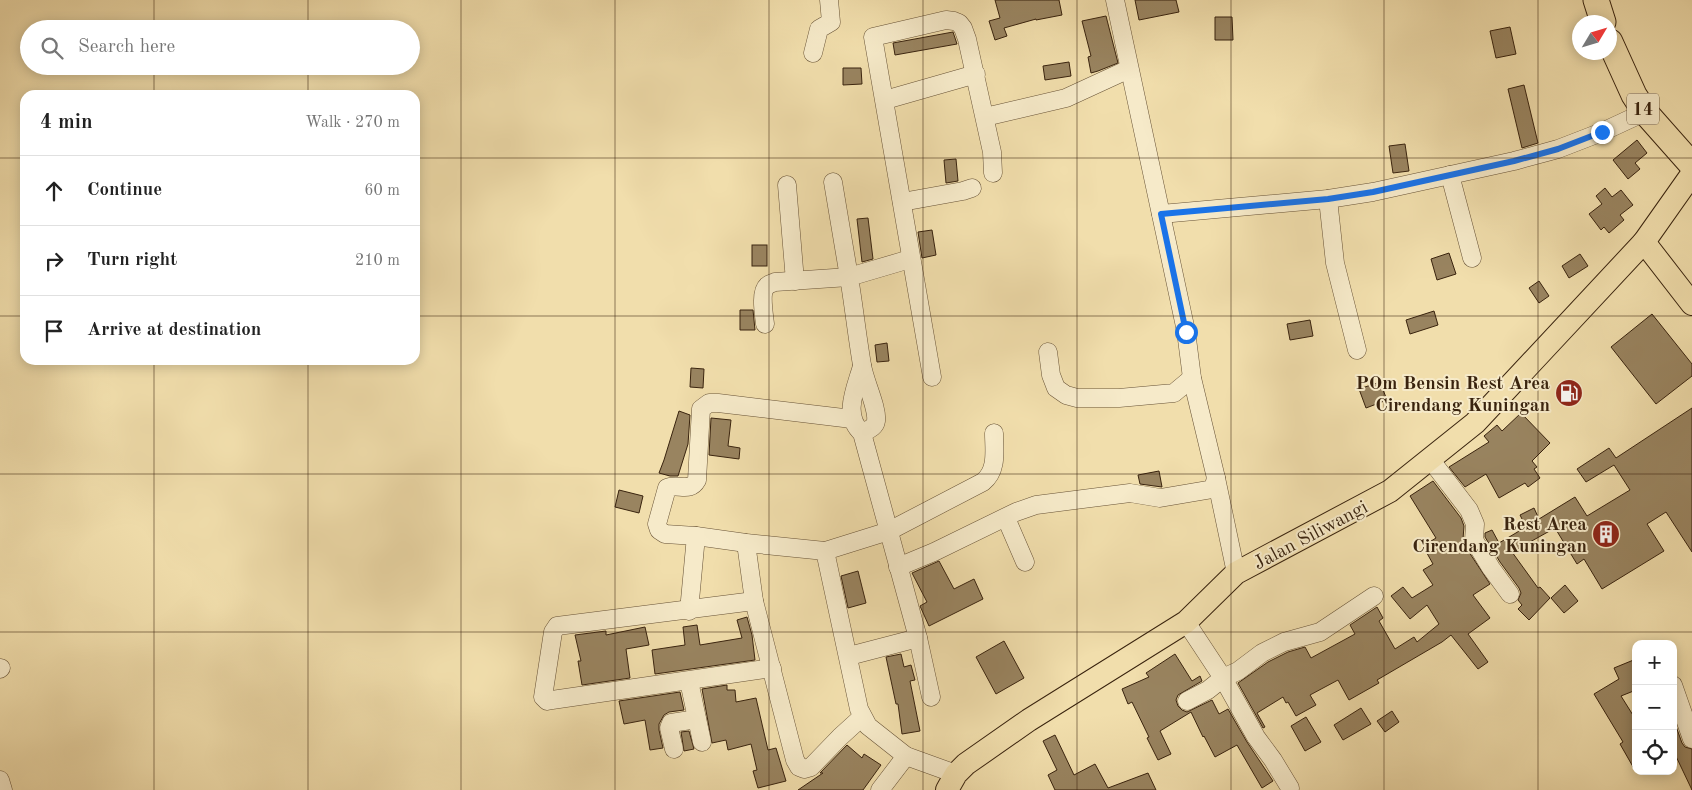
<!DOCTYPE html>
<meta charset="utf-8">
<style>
body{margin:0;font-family:"Old Standard TT",serif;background:#f6f6f6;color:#222}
.controls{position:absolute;right:15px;bottom:15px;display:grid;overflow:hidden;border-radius:10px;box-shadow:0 2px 12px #0003}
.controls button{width:45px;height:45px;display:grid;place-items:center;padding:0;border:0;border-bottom:1px solid #e0e0e0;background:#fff;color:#222;font:25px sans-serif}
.compass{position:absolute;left:1572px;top:15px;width:45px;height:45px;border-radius:50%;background:#fff;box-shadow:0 2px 12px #0003;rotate:52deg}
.stop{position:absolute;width:15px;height:15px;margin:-11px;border:4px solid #1a73e8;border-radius:50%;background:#fff}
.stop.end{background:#1a73e8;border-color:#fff;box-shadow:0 1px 5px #0008}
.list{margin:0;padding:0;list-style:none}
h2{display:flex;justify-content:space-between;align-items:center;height:65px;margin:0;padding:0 20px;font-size:21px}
h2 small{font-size:16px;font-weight:400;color:#767676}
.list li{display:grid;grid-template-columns:32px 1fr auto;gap:15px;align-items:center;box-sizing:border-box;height:70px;padding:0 20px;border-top:1px solid #e0e0e0}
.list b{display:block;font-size:19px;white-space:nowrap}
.list em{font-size:16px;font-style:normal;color:#767676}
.icon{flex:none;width:28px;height:28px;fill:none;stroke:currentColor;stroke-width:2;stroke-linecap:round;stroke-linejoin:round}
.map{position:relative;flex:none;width:1692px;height:790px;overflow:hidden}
.search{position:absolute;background:#fff;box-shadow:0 2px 12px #0003;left:20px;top:20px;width:400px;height:55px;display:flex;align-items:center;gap:12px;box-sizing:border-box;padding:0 18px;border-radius:28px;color:#767676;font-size:19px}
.panel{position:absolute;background:#fff;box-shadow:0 2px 12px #0003;left:20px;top:90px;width:400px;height:275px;border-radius:15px}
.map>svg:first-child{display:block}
.building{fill:#998460;stroke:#39230e}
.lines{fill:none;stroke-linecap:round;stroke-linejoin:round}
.minor-casing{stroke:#675236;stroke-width:19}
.major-casing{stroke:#39230e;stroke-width:24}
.highway-casing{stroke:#39230e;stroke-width:27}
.minor{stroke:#f6eac9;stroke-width:18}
.major{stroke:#f1deac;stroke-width:22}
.highway{stroke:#f1deac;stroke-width:25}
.route{stroke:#1a73e8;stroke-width:6}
.grid{fill:none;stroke:#39230e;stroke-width:1;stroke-opacity:0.55}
.labels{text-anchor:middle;stroke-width:4;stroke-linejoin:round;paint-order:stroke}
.shield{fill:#f6eac9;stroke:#725f46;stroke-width:1}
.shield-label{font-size:18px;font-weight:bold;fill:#39230e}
.poi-label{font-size:19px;font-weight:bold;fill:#39230e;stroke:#f6eac9;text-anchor:end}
.street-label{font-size:19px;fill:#39230e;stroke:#f6eac9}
</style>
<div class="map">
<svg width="1692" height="790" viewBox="0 0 1692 790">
<rect width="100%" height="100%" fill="#f1deac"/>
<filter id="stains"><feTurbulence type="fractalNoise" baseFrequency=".004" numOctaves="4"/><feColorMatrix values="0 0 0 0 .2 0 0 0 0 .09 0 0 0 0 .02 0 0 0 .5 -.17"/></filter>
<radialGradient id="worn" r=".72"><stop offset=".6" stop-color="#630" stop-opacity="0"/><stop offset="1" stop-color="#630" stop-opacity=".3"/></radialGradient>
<g class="building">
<polygon points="995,0 1059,0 1062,15 1036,20 1036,19 1004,28 1007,36 995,40 989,21 1000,18"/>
<polygon points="1135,0 1176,0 1179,12 1139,20"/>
<polygon points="1106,16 1118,63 1098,71 1091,73 1088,57 1091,56 1082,21"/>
<polygon points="1215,17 1232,17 1233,40 1215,40"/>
<polygon points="1510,27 1516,54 1496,58 1490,31"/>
<polygon points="953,32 957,44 895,55 893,43"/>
<polygon points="1069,62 1071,76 1045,80 1043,66"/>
<polygon points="843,68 861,68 862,84 843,85"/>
<polygon points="1524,85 1538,143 1522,148 1508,89"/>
<polygon points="1637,140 1647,153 1635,163 1640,169 1628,179 1613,160"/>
<polygon points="1405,144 1409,171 1393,173 1389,146"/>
<polygon points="956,159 958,181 946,183 944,160"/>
<polygon points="1605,188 1612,197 1621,190 1633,205 1620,215 1624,220 1609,233 1604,227 1601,230 1589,214 1602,204 1596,196"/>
<polygon points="868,218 873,259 862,262 857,219"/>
<polygon points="932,230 936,255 922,258 918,232"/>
<rect x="752" y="245" width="15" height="21"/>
<polygon points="1449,253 1456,274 1437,280 1431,259"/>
<polygon points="1580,254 1588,266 1569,278 1562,266"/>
<polygon points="1539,281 1549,296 1539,303 1529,288"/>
<polygon points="740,310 753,310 755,330 740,330"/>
<polygon points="1434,311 1438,325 1410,334 1406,320"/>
<polygon points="1652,314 1692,364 1692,376 1656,404 1611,347"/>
<polygon points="1310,320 1313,336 1290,340 1287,324"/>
<polygon points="887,343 889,361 877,362 875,345"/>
<polygon points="691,368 704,369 703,388 690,387"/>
<polygon points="1380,382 1387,400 1366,408 1359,389"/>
<polygon points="1692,408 1692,552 1666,512 1647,524 1664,551 1602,589 1584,559 1577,564 1555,528 1512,552 1538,588 1540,587 1550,598 1529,620 1518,609 1522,605 1518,600 1521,593 1519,588 1500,562 1485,537 1485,533 1492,530 1499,543 1526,527 1520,515 1534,508 1539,519 1575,497 1587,516 1630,490 1614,465 1586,482 1577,469 1609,448 1616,458"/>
<polygon points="679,411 690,415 688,444 678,476 670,476 659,473 664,460"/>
<polygon points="1521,413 1550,443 1532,461 1537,467 1534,469 1540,478 1528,487 1525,483 1499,498 1486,474 1465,487 1449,467 1489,442 1484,436 1497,425 1502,431"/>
<polygon points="711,418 731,420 728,446 740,448 739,459 709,455"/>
<polygon points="1159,471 1162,487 1140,484 1138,475"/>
<polygon points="1433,481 1461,518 1464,526 1463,539 1465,546 1490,584 1473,595 1490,618 1468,634 1488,662 1478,669 1451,635 1442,642 1377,680 1379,683 1349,700 1338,680 1310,695 1316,705 1296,716 1288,702 1286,703 1283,697 1257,713 1265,727 1263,728 1238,683 1268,662 1288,652 1305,647 1311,658 1355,634 1350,625 1377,607 1383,618 1379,621 1395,649 1414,637 1417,642 1439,624 1427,605 1410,619 1391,596 1403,587 1412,598 1433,585 1423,570 1433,564 1423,546 1436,538 1410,496"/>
<polygon points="619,490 643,496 639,513 615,507"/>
<polygon points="939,561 954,589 974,579 983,599 929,626 920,606 927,602 912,573"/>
<polygon points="858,571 866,603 848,608 841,576"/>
<polygon points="1565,585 1578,601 1564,613 1551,598"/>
<polygon points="747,617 752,635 755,660 655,674 652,650 685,645 683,627 697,625 700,645 742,638 737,620"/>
<polygon points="645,627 649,645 626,649 630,678 582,685 578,661 581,661 575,635 606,631 606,635"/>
<polygon points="1004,641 1024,678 996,694 976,657"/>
<polygon points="901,654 904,667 911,665 915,680 910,681 920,731 902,734 898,704 896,704 886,657"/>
<polygon points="1175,654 1192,681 1200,676 1202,681 1178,695 1176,700 1178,706 1182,710 1187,712 1212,700 1219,714 1228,709 1247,742 1273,781 1262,788 1237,745 1215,757 1204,736 1203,737 1191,712 1160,731 1171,754 1158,760 1147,738 1149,737 1132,702 1128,704 1122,689 1149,677 1146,673"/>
<polygon points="1636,659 1636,690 1621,696 1636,720 1636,772 1620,744 1623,742 1594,694 1619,679 1614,668"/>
<polygon points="727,685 727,690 735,690 736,702 756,698 768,750 776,748 786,781 758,788 753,771 757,770 751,744 728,750 726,740 712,743 702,689"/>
<polygon points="680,692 684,710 669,712 664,715 659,724 659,730 663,748 650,750 645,720 624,724 619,701"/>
<polygon points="1361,708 1371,724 1343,740 1334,725"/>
<polygon points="1392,711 1399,722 1385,732 1377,721"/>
<polygon points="1306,717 1321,742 1305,751 1291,726"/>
<polygon points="1673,718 1682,743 1685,747 1692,749 1692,790 1673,750"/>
<polygon points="689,731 694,749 684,751 681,732"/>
<polygon points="1055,735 1074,775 1095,764 1108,788 1148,773 1156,790 1055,790 1048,775 1057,770 1043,741"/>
<polygon points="847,745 862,758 864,754 881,765 863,790 798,790 823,773 820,773"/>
</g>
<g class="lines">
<g class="minor-casing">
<g id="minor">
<polyline points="1115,0 1186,331 1192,378 1216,478 1236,573"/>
<polyline points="813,53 819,29 831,22 829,0"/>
<polyline points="885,100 976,74"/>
<polyline points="985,117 1066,98 1129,69"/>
<polyline points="1450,175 1472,258"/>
<polyline points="787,185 795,281"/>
<polyline points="1328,199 1335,263 1357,350"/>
<polyline points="902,202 963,191 972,188"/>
<polyline points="1161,214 1328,199 1373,192 1514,161 1558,149 1602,132 1645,112"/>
<path d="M765,324C764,315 760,292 767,286C768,284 773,283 775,282L849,277L833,182"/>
<polyline points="1048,352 1051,375 1056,388 1066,395 1077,398 1119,398 1174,393 1192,378"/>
<path d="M862,366C856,388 842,415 862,433L918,638L931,697"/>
<polyline points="932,377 873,37 946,20 954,21 959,23 963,28 967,39 992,152 993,173"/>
<path d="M852,419L718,403H709L701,409L697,480C690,493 678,483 667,488L657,524L659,530L665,534L696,536L746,543L825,551L859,709L868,726L906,756L956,774"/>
<path d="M862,433C867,430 875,428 876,421C878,408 864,380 862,365C857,336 854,307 849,277L910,259"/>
<polyline points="1430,459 1469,510 1475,524 1474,540 1491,568 1510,594"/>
<polyline points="1006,518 1025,562"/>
<polyline points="746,543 754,601 795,760 799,767 804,769 811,767 840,737 862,717"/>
<path d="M825,551L889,531L983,482C998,470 994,450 994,433"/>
<polyline points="898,567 934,552 1016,512 1036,505 1130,493 1160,498 1213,489 1216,478"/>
<polyline points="754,601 557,626 553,632 543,697 547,701 552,700 772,668"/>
<polyline points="689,611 696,536"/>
<polyline points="1186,622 1223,678 1256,737 1273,760 1290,788"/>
<polyline points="849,656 918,638"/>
<polyline points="0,669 1,668"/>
<polyline points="689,681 702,742"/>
<polyline points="1673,685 1692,739"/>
<polyline points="1187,701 1208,690 1223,678 1238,671 1262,653 1284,642 1320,632 1374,596"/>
<polyline points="674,749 669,728 671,723 697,719"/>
<polyline points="0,780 3,790"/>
<polyline points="880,790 906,756"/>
</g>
</g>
<g class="major-casing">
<g id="major">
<polyline points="1644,242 1692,304"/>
<polyline points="947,790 956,774 966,764 1029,720 1186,622 1236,573 1390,491 1475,423 1644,242 1692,174"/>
</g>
</g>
<g class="highway-casing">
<g id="highway">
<polyline points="1596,0 1603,22"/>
<polyline points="1610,42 1634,95 1645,112 1692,165"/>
</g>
</g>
<use href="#minor" class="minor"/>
<use href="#major" class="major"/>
<use href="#highway" class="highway"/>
</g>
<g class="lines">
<polyline class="route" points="1186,332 1161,214 1328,199 1373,192 1514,161 1558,149 1602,132"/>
</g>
<path class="grid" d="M154,0V29M308,0V29M461,0V790M615,0V790M769,0V790M923,0V790M1077,0V790M1231,0V790M1384,0V790M1538,0V790M154,66V95M308,66V95M0,158H25M415,158H1692M0,316H25M415,316H1692M154,360V790M308,360V790M0,474H1692M0,632H1692"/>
<defs>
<g id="fuel-disc" transform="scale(1.4375)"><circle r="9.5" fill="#8f2418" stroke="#f6eac9"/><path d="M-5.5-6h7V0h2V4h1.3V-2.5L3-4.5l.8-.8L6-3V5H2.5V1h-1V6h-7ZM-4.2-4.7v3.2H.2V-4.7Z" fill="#fff"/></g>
<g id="building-disc" transform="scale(1.4375)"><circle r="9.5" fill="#8f2418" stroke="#f6eac9"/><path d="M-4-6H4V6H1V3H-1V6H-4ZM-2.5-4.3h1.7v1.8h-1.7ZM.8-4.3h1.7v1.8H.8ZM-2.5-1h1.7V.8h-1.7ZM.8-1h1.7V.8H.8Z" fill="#fff"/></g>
</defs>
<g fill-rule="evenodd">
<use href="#fuel-disc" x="1569" y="393"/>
<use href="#building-disc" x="1606" y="534"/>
</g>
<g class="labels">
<rect class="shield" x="1627" y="93.5" width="32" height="31" rx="4"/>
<g class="shield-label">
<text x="1643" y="115">14</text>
</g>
<g class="poi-label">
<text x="1550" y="389">POm Bensin Rest Area<tspan x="1550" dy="22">Cirendang Kuningan</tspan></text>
<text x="1587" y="530">Rest Area<tspan x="1587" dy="22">Cirendang Kuningan</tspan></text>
</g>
<g class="street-label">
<text transform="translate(1310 534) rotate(-28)" y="7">Jalan Siliwangi</text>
</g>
</g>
<rect width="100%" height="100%" filter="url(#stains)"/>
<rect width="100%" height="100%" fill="url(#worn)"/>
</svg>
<div class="controls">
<button>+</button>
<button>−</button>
<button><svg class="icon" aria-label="locate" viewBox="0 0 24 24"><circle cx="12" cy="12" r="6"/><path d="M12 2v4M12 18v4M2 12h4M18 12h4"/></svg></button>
</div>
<svg class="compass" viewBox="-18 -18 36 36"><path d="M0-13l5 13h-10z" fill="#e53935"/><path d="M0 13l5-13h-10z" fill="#767676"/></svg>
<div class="stop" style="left:1186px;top:332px"></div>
<div class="stop end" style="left:1602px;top:132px"></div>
<div class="search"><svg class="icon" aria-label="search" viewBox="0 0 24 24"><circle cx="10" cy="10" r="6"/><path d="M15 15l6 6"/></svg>Search here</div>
<section class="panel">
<h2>4 min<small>Walk · 270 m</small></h2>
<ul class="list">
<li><svg class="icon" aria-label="ahead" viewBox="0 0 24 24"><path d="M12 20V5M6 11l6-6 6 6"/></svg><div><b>Continue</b></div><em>60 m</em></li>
<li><svg class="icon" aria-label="right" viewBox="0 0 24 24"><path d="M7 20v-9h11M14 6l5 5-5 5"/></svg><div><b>Turn right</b></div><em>210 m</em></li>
<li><svg class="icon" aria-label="arrive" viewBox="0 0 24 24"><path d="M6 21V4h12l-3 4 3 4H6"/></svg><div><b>Arrive at destination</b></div></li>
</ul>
</section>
</div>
